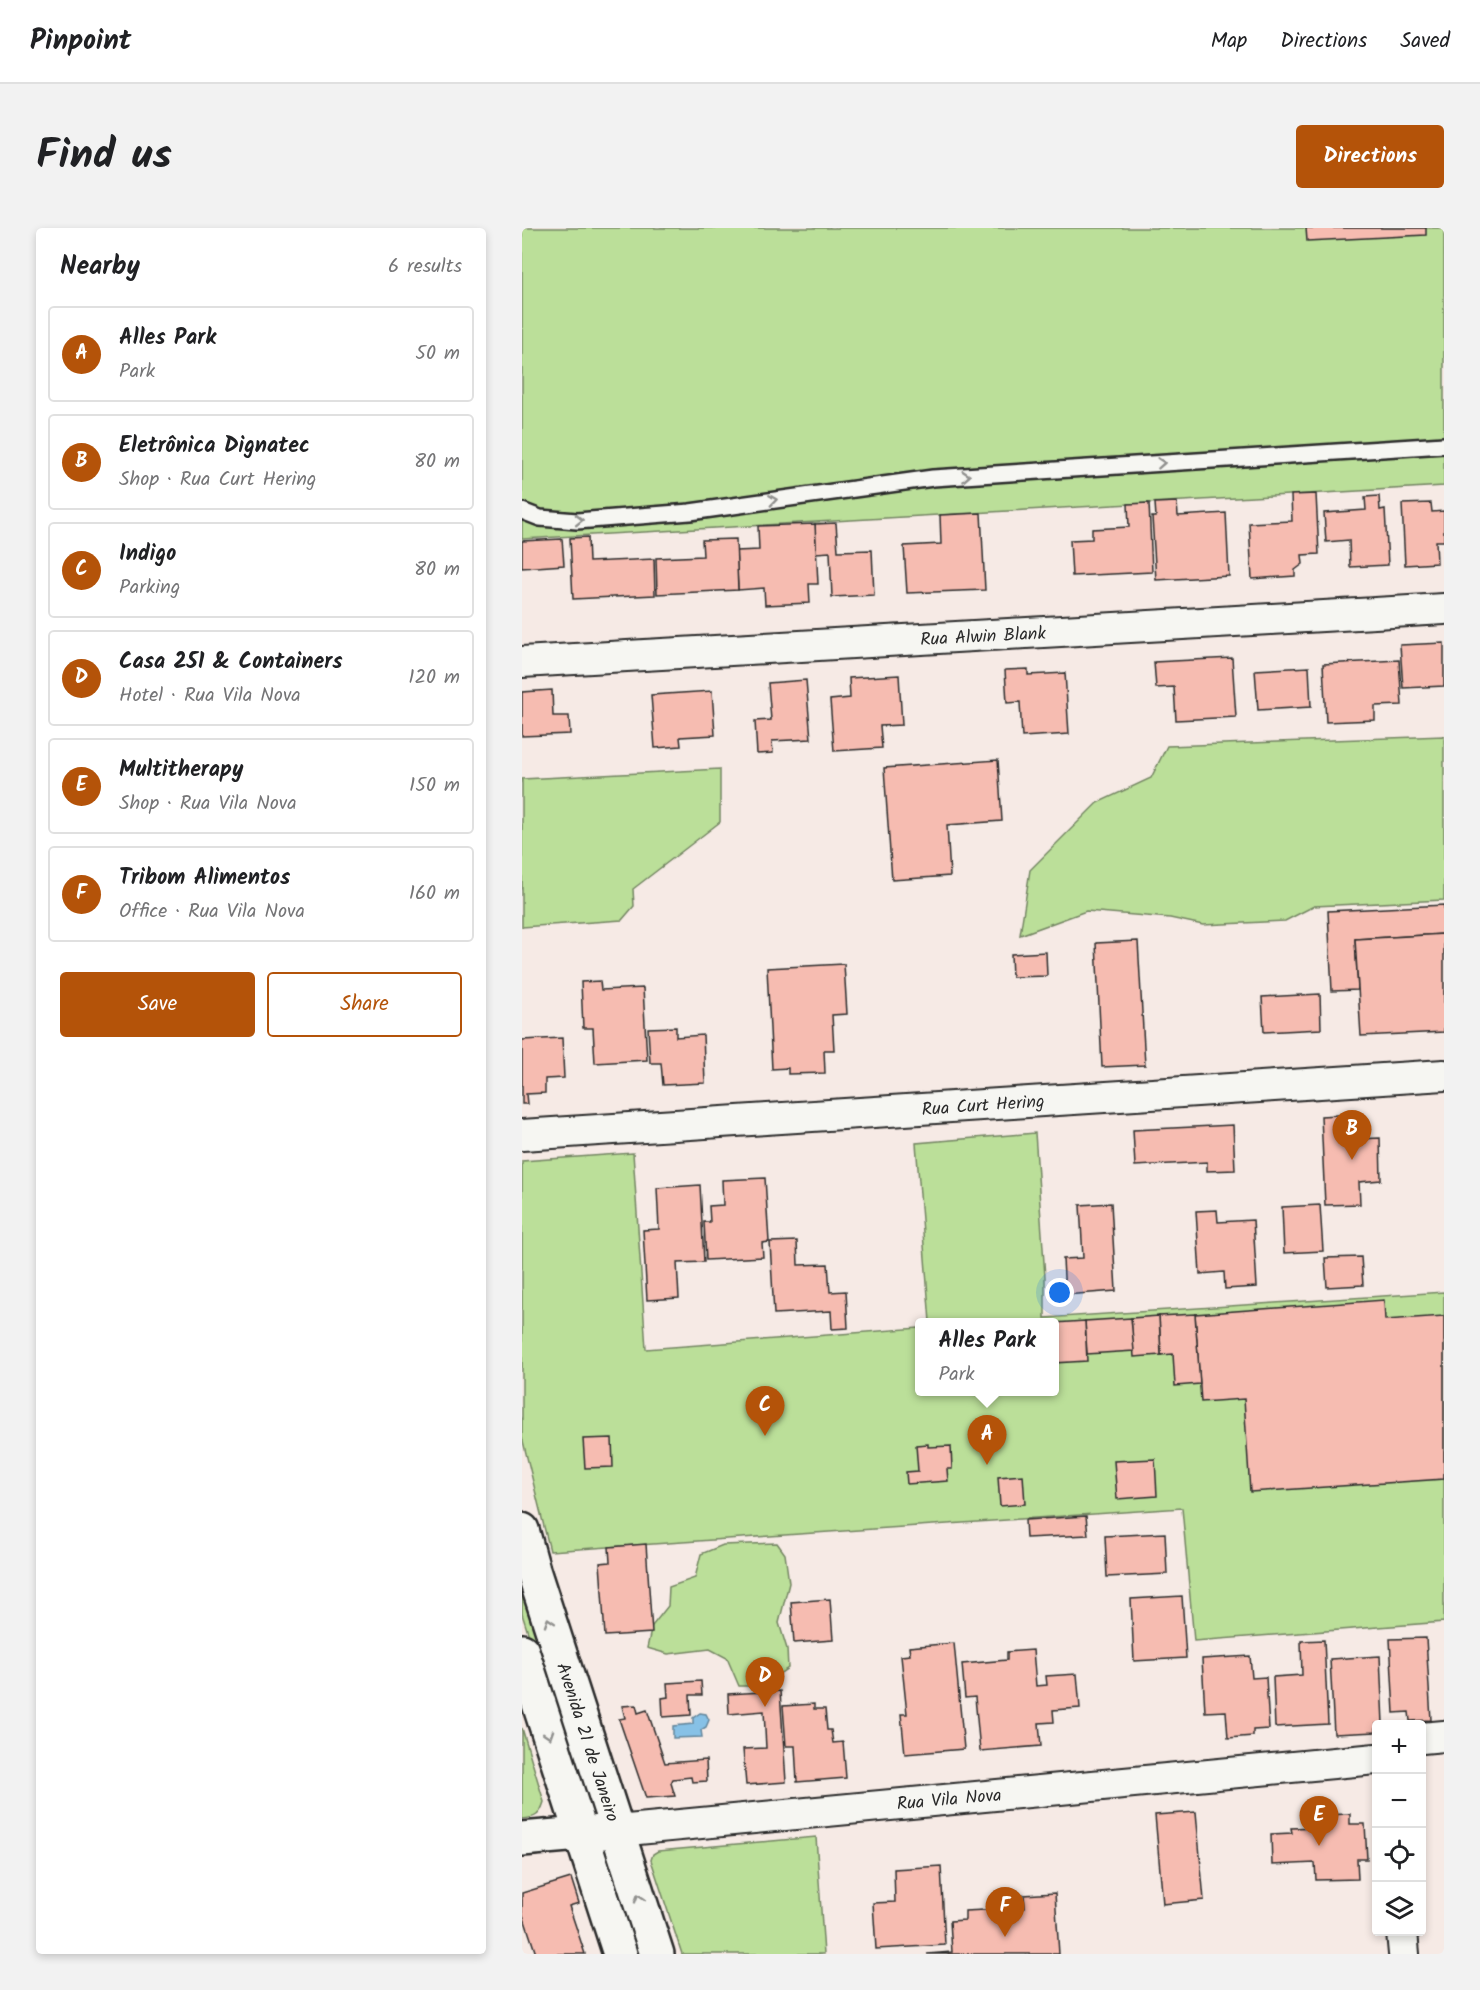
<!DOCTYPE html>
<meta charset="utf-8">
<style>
body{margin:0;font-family:Kalam,sans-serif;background:#f2f2f2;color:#202124}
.controls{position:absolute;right:18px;bottom:18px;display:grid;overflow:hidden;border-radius:6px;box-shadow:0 3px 9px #0003}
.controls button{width:54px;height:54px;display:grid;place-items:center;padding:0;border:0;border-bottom:2px solid #e0e0e0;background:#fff;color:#202124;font:30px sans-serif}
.you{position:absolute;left:538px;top:1065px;width:21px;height:21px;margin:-15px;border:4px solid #fff;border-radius:50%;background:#1a73e8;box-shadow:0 0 0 9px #1a73e833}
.badge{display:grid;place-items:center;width:39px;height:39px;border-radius:50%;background:#b45309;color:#fff;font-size:20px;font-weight:700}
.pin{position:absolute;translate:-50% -50px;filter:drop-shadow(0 2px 3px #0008)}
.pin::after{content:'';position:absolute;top:32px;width:21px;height:18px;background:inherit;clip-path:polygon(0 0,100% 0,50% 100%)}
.popup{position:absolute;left:393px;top:1090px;width:144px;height:78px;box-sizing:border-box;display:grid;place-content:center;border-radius:6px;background:#fff;filter:drop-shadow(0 2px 4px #0005);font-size:20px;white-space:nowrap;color:#757577}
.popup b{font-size:22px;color:#202124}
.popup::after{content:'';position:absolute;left:50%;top:100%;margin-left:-12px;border:12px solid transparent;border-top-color:#fff}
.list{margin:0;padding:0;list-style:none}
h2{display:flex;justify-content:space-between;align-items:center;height:78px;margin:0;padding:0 24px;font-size:26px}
h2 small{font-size:20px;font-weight:400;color:#757577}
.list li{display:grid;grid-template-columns:39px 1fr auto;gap:18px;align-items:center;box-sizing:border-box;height:96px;margin:0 12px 12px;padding:0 12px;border:2px solid #e0e0e0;border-radius:6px}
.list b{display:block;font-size:22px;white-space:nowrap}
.list p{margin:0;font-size:20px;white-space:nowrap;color:#757577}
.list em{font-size:20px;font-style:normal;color:#757577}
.actions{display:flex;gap:12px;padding:18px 24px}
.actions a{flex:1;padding:14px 0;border:2px solid #b45309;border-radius:6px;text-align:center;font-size:21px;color:#b45309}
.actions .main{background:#b45309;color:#fff}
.icon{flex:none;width:33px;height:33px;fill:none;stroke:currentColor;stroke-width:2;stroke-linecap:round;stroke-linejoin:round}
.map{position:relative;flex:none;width:922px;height:1726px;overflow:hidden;border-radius:6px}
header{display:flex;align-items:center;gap:36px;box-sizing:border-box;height:84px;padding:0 30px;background:#fff;border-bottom:2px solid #e0e0e0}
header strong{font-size:28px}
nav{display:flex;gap:33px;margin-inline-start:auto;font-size:21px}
.intro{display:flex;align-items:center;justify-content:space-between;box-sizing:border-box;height:144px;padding:0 36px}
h1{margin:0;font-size:42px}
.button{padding:15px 27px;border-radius:6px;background:#b45309;color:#fff;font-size:21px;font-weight:700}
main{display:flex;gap:36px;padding:0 36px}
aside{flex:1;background:#fff;border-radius:6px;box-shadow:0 3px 9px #0003}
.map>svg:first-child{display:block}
.green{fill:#bbdf99;stroke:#738562;stroke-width:1.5}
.water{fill:#87c1e6;stroke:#62859b;stroke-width:1.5}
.building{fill:#f6bcb1;stroke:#2b2b2b;stroke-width:1.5}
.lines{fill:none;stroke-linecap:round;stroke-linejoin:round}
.lane-casing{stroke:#2b2b2b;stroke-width:20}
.street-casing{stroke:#2b2b2b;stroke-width:34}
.secondary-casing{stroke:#2b2b2b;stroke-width:38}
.lane{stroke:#f6f6f2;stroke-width:15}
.street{stroke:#f6f6f2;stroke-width:30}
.secondary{stroke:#f6f6f2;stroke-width:33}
.oneway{stroke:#90908e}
.labels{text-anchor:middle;stroke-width:6;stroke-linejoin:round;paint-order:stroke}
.street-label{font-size:18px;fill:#2b2b2b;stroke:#f6f6f2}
</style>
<header>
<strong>Pinpoint</strong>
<nav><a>Map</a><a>Directions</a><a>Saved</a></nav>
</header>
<div class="intro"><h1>Find us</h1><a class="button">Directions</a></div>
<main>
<aside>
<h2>Nearby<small>6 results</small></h2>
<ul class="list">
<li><span class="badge">A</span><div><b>Alles Park</b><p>Park</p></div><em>50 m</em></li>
<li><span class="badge">B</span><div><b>Eletrônica Dignatec</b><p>Shop · Rua Curt Hering</p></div><em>80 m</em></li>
<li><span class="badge">C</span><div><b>Indigo</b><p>Parking</p></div><em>80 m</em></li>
<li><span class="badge">D</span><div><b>Casa 251 &amp; Containers</b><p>Hotel · Rua Vila Nova</p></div><em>120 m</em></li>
<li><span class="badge">E</span><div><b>Multitherapy</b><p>Shop · Rua Vila Nova</p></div><em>150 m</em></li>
<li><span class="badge">F</span><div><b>Tribom Alimentos</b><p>Office · Rua Vila Nova</p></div><em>160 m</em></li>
</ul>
<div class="actions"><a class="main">Save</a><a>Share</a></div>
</aside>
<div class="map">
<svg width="922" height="1726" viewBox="0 0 922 1726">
<rect width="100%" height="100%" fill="#f6eae5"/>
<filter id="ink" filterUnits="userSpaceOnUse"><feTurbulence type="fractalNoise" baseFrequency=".0167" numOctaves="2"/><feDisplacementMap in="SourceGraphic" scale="12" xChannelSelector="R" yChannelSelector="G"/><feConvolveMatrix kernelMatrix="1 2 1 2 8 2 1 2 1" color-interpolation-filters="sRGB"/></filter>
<g filter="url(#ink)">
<g class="green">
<polygon points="0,0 922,0 922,258 0,311"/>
<polygon points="922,508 922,672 792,678 763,693 681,697 648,690 564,683 498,707 508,642 575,575 629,550 645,518"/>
<polygon points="198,541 198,594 111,661 112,678 100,692 0,699 0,551"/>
<polygon points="513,905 523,1049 523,1090 922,1064 922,1394 672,1413 660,1280 28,1323 0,1209 0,933 111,925 124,1121 397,1100 398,1164 532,1164 532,1094 408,1094 394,915"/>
<polygon points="255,1315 263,1326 267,1355 257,1395 265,1421 266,1440 239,1458 217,1458 205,1430 188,1421 146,1426 125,1420 130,1398 146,1378 147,1359 173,1350 179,1326 201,1317"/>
<polygon points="0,1358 71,1575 61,1578 0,1386"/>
<path d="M0,1500L22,1574C18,1587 14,1590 0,1591Z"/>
<polygon points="294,1609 302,1726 160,1726 129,1632 131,1626 136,1623"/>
<polygon points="101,1662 122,1726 111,1726 92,1665"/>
</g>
<polygon class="water" points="178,1485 184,1486 187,1492 184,1499 179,1502 180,1509 151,1510 151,1498 171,1496 171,1490"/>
<g class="building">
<polygon points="784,0 904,0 904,7 785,13"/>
<polygon points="794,266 797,326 780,327 781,336 773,342 773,348 730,351 727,295 770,293 769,267"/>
<polygon points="857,268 858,282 863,281 866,337 828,339 827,312 804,314 802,285 844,282 843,269"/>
<polygon points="655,274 656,288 704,285 707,348 634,352 630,289 634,289 633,275"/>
<polygon points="627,275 630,344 550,348 548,312 570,311 570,301 607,299 606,276"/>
<polygon points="909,275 910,284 922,283 922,313 914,313 915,335 883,337 880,276"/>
<polygon points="459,285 463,362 385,365 382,318 419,316 418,287"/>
<polygon points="314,295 316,323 350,322 352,367 310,369 308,324 294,325 293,296"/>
<polygon points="293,296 296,356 287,356 288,375 243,377 242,360 216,362 214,323 237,322 236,298"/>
<polygon points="66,309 67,334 132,331 133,367 51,371 48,310"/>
<polygon points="40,311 42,337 0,340 0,313"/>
<polygon points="214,311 216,362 135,366 134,330 181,328 180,312"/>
<polygon points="922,415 922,458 881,460 878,417"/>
<polygon points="710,430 714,489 654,492 652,459 634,460 632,434"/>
<polygon points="877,432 880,477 853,478 853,492 804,494 801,436"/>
<polygon points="787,439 789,479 736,482 733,442"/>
<polygon points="506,441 506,447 543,445 547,506 500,509 498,474 485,475 483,442"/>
<polygon points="377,447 380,497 358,498 360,520 312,523 308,472 328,470 327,450"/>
<polygon points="284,452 289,511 250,513 251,525 235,526 233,493 249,492 246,455"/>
<polygon points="30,462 31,488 47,488 48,506 0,508 0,464"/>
<polygon points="190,463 193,507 158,509 159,518 133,520 129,467"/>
<polygon points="476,532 480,593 425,597 428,648 370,652 362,540"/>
<polygon points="922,677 922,706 833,711 836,762 810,763 806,683"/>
<polygon points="922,706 922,804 839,808 833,711"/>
<polygon points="616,713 623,837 580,839 574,715"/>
<polygon points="524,724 525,748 490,749 489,726"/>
<polygon points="322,736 325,786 310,787 312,822 302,822 303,845 266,846 266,840 250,841 245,740"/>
<polygon points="78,753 79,762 121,760 125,832 73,835 71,800 61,800 59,754"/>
<polygon points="798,766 799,801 742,804 740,769"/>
<polygon points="154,799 154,809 181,807 183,855 141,857 139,835 128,835 126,800"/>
<polygon points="40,810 42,850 23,851 23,865 4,866 5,876 0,876 0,812"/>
<polygon points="834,886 835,911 858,910 859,952 837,954 838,976 803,977 799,888"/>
<polygon points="711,897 713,942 685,943 685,934 613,938 611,902"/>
<polygon points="243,950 247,1014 240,1015 241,1029 184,1032 182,994 188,994 187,978 201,977 200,952"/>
<polygon points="178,957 182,1034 155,1035 157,1070 125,1072 121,1002 137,1001 135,960"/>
<polygon points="589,975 594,1063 543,1067 541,1031 561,1030 558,977"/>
<polygon points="798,977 801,1023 762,1025 760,979"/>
<polygon points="695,982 696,994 731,992 735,1059 703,1061 702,1044 678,1046 674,983"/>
<polygon points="275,1013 276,1037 306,1036 308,1064 324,1063 326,1100 310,1101 309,1083 252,1086 248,1014"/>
<polygon points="839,1029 841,1057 805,1059 803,1030"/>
<polygon points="862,1072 863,1092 922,1088 922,1251 728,1264 722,1171 679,1174 673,1086"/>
<polygon points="673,1086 678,1156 653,1158 651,1126 639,1127 637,1088"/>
<polygon points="637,1088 639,1127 612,1129 609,1090"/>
<polygon points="609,1090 612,1123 565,1126 563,1093"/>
<polygon points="563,1093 565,1133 532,1135 532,1095"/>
<polygon points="90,1210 91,1239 63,1240 61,1211"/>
<polygon points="406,1216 406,1219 429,1218 430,1241 425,1241 426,1253 385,1256 384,1244 396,1243 394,1217"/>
<polygon points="633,1231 635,1268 595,1271 592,1233"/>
<polygon points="501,1247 503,1276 478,1278 476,1249"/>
<polygon points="564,1288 566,1307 504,1310 503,1292"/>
<polygon points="643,1305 645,1346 585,1349 583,1308"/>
<polygon points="124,1316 130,1405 83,1408 78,1335 88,1334 87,1319"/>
<polygon points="660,1368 664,1430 612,1433 609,1371"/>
<polygon points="308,1371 311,1412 272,1415 269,1374"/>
<polygon points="904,1410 909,1492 888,1493 887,1484 872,1485 868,1411"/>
<polygon points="802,1412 806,1496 753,1499 751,1449 780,1447 779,1413"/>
<polygon points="432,1415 442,1521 383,1526 379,1486 385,1486 379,1428 388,1427 387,1419"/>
<polygon points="511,1422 514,1458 525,1457 524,1448 555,1446 558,1480 531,1482 532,1494 517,1495 519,1518 458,1523 453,1469 443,1470 440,1436 485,1432 485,1424"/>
<polygon points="728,1428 730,1450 744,1449 747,1501 731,1502 731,1508 706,1510 704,1483 683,1484 680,1431"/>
<polygon points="858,1428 861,1496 854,1496 854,1504 812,1506 808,1431"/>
<polygon points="179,1453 180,1467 168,1467 169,1487 141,1489 140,1470 146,1469 145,1455"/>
<polygon points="258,1463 264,1554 224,1557 221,1521 244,1520 242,1483 207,1486 206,1466"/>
<polygon points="292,1476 292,1481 303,1481 305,1502 309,1502 311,1515 321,1514 324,1550 275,1554 273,1518 264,1518 261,1478"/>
<polygon points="114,1477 116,1485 125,1482 143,1535 184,1532 185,1553 170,1554 169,1549 151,1551 149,1555 153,1568 124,1570 97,1491 103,1490 100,1478"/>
<polygon points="674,1584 682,1672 641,1676 633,1587"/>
<polygon points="828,1586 828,1596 843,1596 845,1631 835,1631 836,1651 794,1652 793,1635 750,1637 749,1606 770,1605 769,1600 798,1599 798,1587"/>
<polygon points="419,1638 423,1717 354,1721 351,1675 373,1674 372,1641"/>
<polygon points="49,1650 57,1675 47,1678 63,1726 14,1726 0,1684 0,1665"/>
<polygon points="533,1665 537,1726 405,1726 430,1724 428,1693 443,1692 443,1683 503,1680 502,1667"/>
</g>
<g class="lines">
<g class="lane-casing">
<polyline id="lane" points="0,283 18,290 55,293 168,284 411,250 922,217"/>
</g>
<g class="street-casing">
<g id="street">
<polyline points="0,434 922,381"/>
<polyline points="0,907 922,847"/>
<polyline points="900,1510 922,1508"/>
<polyline points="95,1603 854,1531"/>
<polyline points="880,1704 882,1726"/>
</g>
</g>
<g class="secondary-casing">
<g id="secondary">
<polyline points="0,1302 11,1342 135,1726"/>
<polyline points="0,1423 98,1726"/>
<polyline points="0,1611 81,1604"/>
</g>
</g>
<use href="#lane" class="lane"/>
<use href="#street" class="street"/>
<use href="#secondary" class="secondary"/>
</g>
<defs><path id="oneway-chevron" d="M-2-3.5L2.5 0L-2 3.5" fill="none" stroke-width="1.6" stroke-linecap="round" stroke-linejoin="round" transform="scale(1.5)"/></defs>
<g class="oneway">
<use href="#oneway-chevron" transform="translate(639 235) rotate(-4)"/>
<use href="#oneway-chevron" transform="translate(444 248) rotate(-4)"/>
<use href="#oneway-chevron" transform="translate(251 272) rotate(-8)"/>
<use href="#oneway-chevron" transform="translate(57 292) rotate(-1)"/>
<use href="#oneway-chevron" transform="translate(27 1394) rotate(-108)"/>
<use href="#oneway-chevron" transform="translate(27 1507) rotate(72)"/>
<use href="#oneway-chevron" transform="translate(117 1670) rotate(-108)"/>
</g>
</g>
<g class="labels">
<g class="street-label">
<text transform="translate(461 408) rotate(-3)" y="6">Rua Alwin Blank</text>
<text transform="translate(461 877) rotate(-4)" y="6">Rua Curt Hering</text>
<text transform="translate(66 1514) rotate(72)" y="6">Avenida 21 de Janeiro</text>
<text transform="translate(427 1571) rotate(-5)" y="6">Rua Vila Nova</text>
</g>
</g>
</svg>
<div class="controls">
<button>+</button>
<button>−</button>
<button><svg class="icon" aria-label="locate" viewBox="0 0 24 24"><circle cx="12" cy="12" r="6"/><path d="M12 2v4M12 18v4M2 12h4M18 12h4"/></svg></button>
<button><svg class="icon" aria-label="layers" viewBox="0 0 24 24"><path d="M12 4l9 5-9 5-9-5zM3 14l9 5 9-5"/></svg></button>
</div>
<div class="you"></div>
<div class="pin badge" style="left:465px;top:1237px">A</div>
<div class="popup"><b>Alles Park</b>Park</div>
<div class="pin badge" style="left:830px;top:932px">B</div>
<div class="pin badge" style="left:243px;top:1208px">C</div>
<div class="pin badge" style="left:243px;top:1479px">D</div>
<div class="pin badge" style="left:797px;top:1618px">E</div>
<div class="pin badge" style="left:483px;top:1709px">F</div>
</div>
</main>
